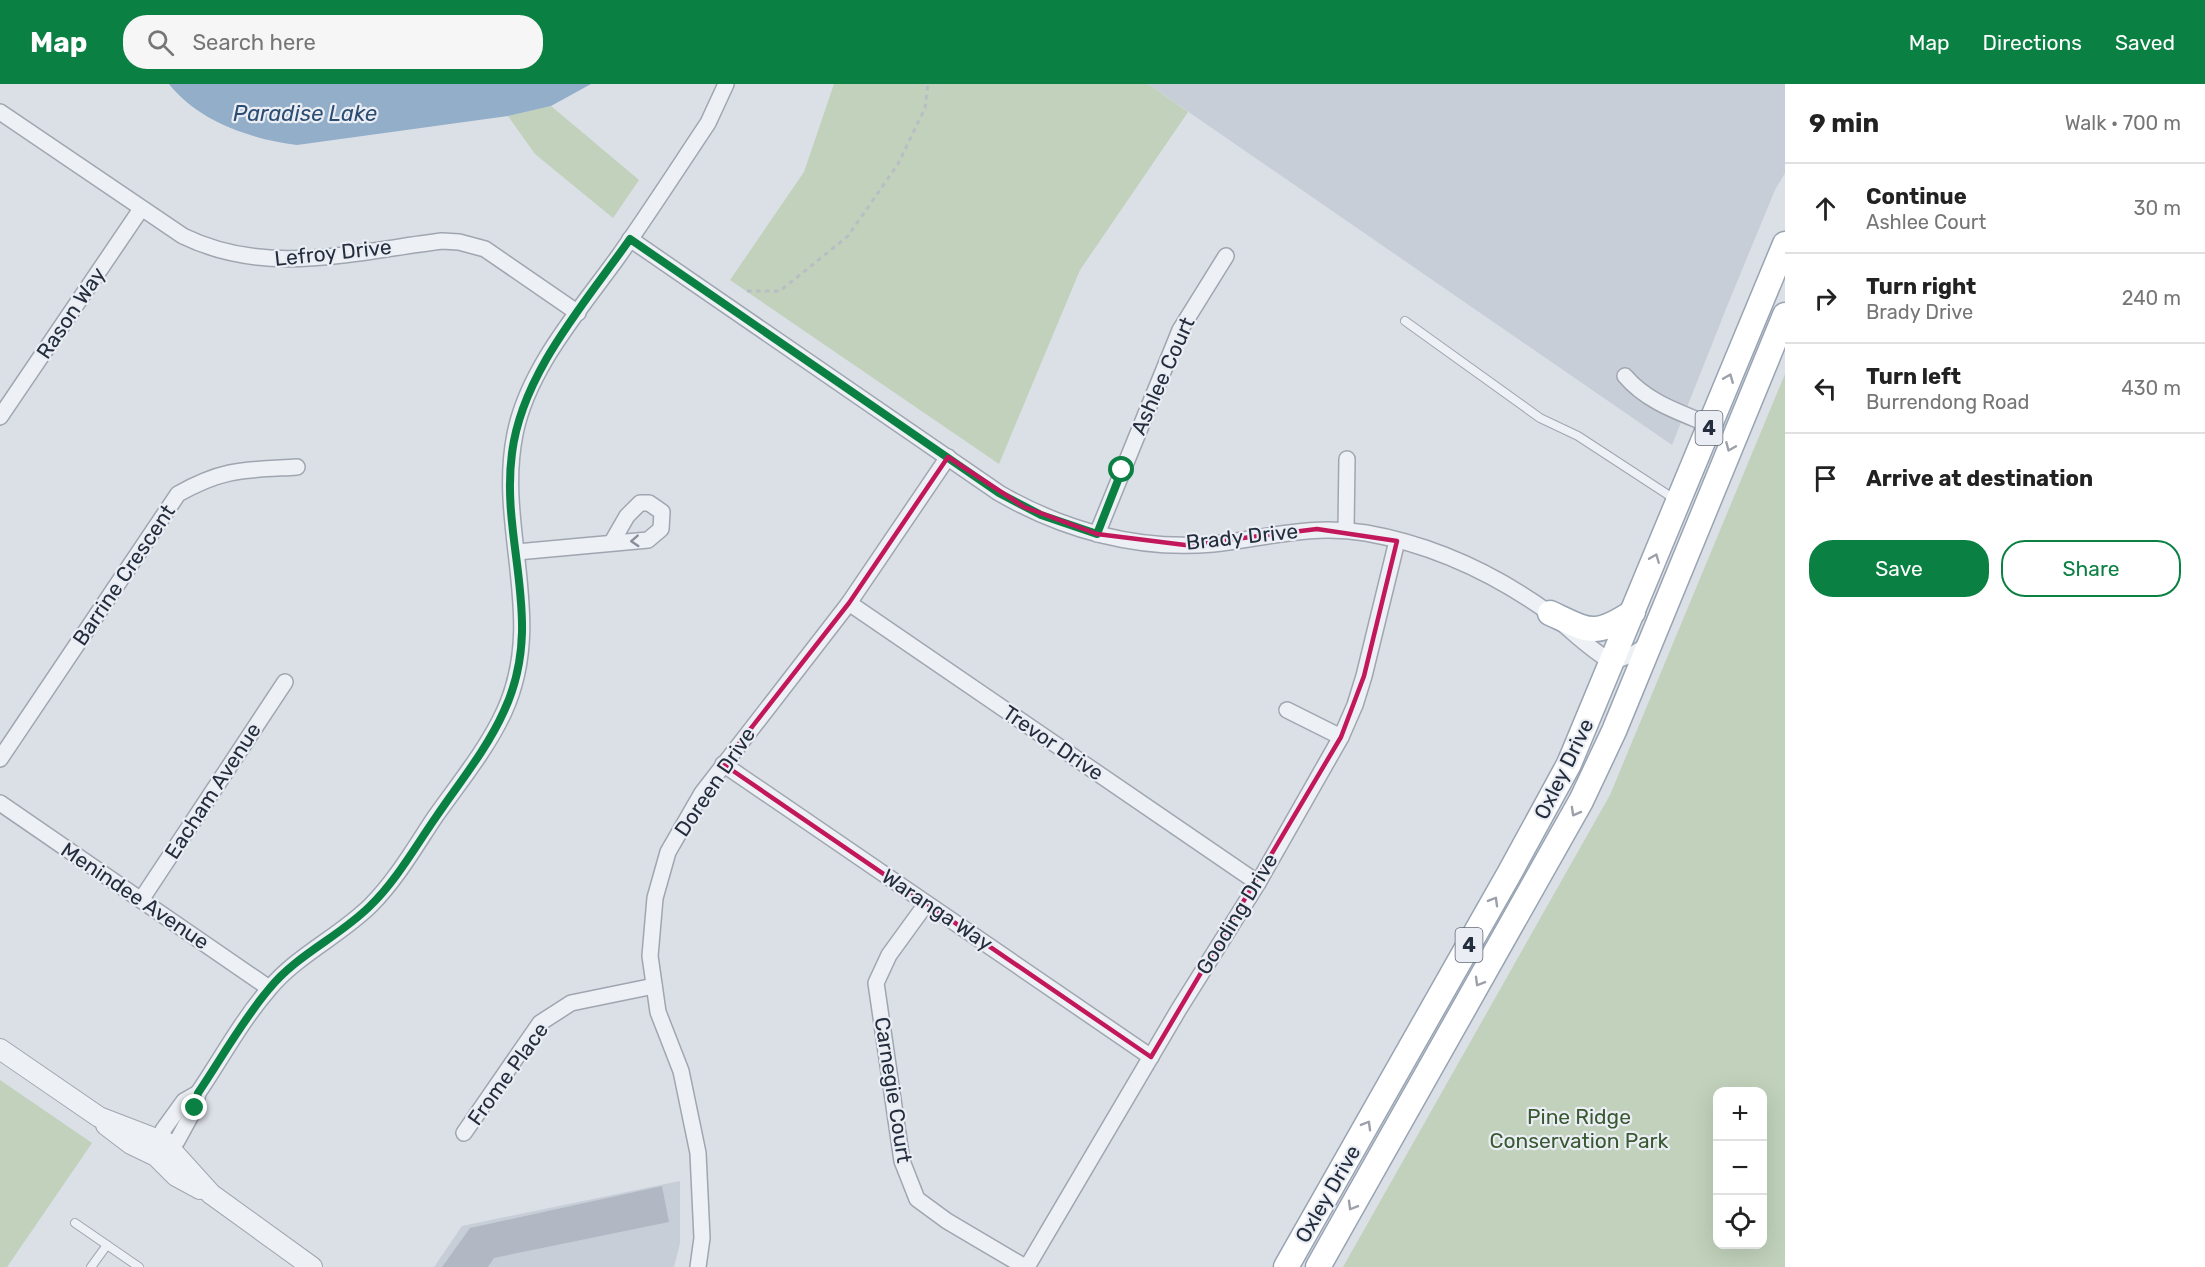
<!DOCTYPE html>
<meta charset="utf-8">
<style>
body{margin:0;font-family:Rubik,sans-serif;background:#f6f6f6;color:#222}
.controls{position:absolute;right:18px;bottom:18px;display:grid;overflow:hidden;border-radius:12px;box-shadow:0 6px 24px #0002}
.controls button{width:54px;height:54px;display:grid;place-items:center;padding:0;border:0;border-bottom:2px solid #e0e0e0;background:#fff;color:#222;font:30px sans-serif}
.stop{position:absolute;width:18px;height:18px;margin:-14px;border:4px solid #0b8043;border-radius:50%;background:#fff}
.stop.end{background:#0b8043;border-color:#fff;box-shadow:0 2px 6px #0008}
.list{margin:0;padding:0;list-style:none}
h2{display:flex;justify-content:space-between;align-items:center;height:78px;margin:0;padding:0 24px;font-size:26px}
h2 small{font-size:20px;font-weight:400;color:#767676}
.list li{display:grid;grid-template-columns:39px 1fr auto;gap:18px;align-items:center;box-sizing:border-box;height:90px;padding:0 24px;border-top:2px solid #e0e0e0}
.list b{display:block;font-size:22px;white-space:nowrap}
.list p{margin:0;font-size:20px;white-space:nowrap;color:#767676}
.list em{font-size:20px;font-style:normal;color:#767676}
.actions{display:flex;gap:12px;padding:18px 24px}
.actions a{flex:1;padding:14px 0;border:2px solid #0b8043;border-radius:24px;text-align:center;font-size:21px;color:#0b8043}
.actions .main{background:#0b8043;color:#fff}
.icon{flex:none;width:33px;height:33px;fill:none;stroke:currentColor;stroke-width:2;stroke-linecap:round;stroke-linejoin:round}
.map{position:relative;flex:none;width:1785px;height:1183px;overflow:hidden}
header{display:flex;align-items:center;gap:36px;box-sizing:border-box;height:84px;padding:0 30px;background:#0b8043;color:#fff}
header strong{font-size:28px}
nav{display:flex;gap:33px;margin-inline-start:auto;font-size:21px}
.search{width:420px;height:54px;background:#f6f6f6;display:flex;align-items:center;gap:15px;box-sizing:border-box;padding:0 21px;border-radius:24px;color:#767676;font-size:22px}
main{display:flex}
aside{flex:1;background:#fff}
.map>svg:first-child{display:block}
.built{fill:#c8ced8}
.green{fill:#c1d1bb;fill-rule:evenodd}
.water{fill:#92aec9}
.building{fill:#b2b8c3}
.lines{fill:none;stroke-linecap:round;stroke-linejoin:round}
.service-casing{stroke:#a0a6b0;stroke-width:10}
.minor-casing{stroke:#a0a6b0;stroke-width:18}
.tertiary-casing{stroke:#a0a6b0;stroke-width:22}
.primary-casing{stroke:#99a4b3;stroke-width:27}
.path{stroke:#b9bdc5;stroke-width:3;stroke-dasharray:4.5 4.5;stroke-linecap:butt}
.service{stroke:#edf0f5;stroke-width:8}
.minor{stroke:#edf0f5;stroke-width:15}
.tertiary{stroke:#edf0f5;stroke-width:20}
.primary{stroke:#fff;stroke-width:24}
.oneway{stroke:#9ca0a8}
.oneway2{stroke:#888e99}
.route{stroke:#0b8043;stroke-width:8}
.marked{fill:none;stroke:#c2185b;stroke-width:4.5;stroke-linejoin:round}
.labels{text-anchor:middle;stroke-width:4.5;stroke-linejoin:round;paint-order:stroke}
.shield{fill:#eaeef4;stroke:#5f6774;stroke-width:1.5}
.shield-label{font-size:20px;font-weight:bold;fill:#242d3d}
.street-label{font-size:21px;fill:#242d3d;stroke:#eaeef4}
.park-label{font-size:21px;fill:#395930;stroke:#eaeef4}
.water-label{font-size:22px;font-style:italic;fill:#2c4d73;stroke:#eaeef4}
</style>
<header>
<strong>Map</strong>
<div class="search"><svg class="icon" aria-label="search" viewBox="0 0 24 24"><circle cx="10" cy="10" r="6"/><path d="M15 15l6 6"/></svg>Search here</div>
<nav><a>Map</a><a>Directions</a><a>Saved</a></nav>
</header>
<main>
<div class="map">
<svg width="1785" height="1183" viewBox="0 0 1785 1183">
<rect width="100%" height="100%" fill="#dbdfe6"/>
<g class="built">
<polygon points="1148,0 1785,0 1785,89 1775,106 1728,220 1672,361"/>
<polygon points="680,1097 680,1159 674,1183 434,1183 462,1142"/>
</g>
<g class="green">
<polygon points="834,0 1148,0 1188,28 1080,186 999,380 730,196 804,88"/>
<polygon points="551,22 639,96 613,134 535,70 508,32"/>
<path d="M1785,290V1183H1343L1610,711ZM1718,1008H1762V1160H1718Z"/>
<polygon points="0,996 92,1059 7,1183 0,1183"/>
</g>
<path class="water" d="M169,0H591L551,22L508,32L297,61C251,55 199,38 169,0Z"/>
<polygon class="building" points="662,1102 669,1138 494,1174 488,1183 442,1183 470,1144"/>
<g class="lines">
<g class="service-casing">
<g id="service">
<polyline points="1405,237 1540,334 1578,352 1676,416"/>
<polyline points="75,1139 139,1183"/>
<polyline points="91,1183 107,1161"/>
</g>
</g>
<g class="minor-casing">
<g id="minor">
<path d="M0,28L183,152C267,193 353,168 442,157L459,158L485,165L578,229"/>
<path d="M630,155L999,409C1063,446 1138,467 1213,460C1268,454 1309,440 1366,449C1434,461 1492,488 1548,528C1570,544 1587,564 1612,578L1633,570L1649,560"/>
<path d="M1625,292C1647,318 1679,328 1710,341"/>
<polyline points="0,333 141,125"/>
<polyline points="1346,446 1347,375"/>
<polyline points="1097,450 1180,246 1226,172"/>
<polyline points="517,468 648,456 661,445 662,428 649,419 640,419 627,432 612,458"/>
<polyline points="849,519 1258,799"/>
<polyline points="1287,626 1341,653"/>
<path d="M0,675L178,410C224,384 245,386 297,383"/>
<polyline points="723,680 1151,973"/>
<polyline points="0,719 269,904"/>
<polyline points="141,816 285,598"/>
<polyline points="926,820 889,871 876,899 902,1077 917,1115 947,1137 1025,1183"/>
<polyline points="464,1049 540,939 571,919 654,902"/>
<path d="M164,1058L177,1057L195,1024L198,1009C221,975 242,936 269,905C297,871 340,852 371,821C396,796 415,763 435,733C459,699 487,665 504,628C547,535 496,444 515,350C528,284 580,226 618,173C649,129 678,84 708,39L726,0"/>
<polyline points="160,1064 164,1058 163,1046 184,1017 198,1009"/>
<polyline points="698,1183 702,1154 698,1069 681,987 658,928 650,872 655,814 668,768 702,709 849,519 948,373"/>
<polyline points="1027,1183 1179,925 1258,799 1341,653 1355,621 1364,592 1397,457"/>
</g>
</g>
<g class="tertiary-casing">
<g id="tertiary">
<polyline points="0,965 99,1033 164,1058 211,1110 312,1183"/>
<polyline points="106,1041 131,1060 156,1072 176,1092 200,1105"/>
</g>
</g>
<g class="primary-casing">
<g id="primary">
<path d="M1550,529C1589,547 1594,554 1633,528"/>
<polyline points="1286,1183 1509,790 1569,680 1785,160"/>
<polyline points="1318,1183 1581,717 1614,647 1785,231"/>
</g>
</g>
<polyline class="path" points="747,207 780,207 848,152 898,80 925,24 928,0"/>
<use href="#service" class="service"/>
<use href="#minor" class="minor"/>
<use href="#tertiary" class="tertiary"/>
<use href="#primary" class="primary"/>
</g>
<defs><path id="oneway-chevron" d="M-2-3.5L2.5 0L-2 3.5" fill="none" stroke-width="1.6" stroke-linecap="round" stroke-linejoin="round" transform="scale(1.5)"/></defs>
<g class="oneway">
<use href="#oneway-chevron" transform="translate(1729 294) rotate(-68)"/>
<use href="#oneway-chevron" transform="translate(1730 363) rotate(113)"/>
<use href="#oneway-chevron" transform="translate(1655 474) rotate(-68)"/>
<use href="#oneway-chevron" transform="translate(1575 728) rotate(119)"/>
<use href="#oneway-chevron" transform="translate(1494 817) rotate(-60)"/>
<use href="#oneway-chevron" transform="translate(1479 898) rotate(120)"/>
<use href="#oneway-chevron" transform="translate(1367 1041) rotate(-60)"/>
<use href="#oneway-chevron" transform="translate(1352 1122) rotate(120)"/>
</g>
<use class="oneway2" href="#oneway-chevron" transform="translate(635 457) rotate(177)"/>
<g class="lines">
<path class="route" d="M195,1024L198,1009C221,975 242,937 269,905C296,871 339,853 370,822C396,797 415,763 436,733C459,699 487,665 504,627C546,537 500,459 512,369C522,289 585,219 630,155L999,409L1041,431L1097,450L1122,386"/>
</g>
<path class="marked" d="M948,373L1024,423L1097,450L1185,461L1317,445L1397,457L1364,592L1341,653L1151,973L723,680L849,519Z"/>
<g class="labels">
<g class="shield">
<rect x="1695.5" y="327" width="27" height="34" rx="4.5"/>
<rect x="1455.5" y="844" width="27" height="34" rx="4.5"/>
</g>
<g class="shield-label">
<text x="1709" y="351">4</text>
<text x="1469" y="868">4</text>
</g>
<g class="street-label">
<text transform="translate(333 169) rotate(-6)" y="7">Lefroy Drive</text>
<text transform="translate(71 229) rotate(-56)" y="7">Rason Way</text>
<text transform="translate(1163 292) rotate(-66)" y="7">Ashlee Court</text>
<text transform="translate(1242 453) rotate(-6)" y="7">Brady Drive</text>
<text transform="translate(124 491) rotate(-56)" y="7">Barrine Crescent</text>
<text transform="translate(1053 659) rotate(34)" y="7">Trevor Drive</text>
<text transform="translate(1564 685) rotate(-64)" y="7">Oxley Drive</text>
<text transform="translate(715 698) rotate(-56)" y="7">Doreen Drive</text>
<text transform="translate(213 707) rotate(-57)" y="7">Eacham Avenue</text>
<text transform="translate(135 812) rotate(34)" y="7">Menindee Avenue</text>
<text transform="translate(937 826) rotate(34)" y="7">Waranga Way</text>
<text transform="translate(1237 830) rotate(-59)" y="7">Gooding Drive</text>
<text transform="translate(508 990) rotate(-54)" y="7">Frome Place</text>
<text transform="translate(893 1006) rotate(81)" y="7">Carnegie Court</text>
<text transform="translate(1328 1110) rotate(-60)" y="7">Oxley Drive</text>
</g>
<g class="park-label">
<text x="1579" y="1040">Pine Ridge<tspan x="1579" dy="24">Conservation Park</tspan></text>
</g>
<g class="water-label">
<text x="305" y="37">Paradise Lake</text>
</g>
</g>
</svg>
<div class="controls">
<button>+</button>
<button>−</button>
<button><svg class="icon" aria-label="locate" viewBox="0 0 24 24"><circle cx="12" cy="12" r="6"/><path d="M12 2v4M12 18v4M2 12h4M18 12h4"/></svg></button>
</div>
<div class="stop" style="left:1122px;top:386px"></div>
<div class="stop end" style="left:195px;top:1024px"></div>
</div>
<aside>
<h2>9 min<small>Walk · 700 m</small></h2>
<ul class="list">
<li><svg class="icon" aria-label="ahead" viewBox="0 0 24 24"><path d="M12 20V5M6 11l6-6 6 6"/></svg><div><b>Continue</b><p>Ashlee Court</p></div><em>30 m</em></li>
<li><svg class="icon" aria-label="right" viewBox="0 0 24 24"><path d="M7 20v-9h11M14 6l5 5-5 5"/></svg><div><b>Turn right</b><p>Brady Drive</p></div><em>240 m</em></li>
<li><svg class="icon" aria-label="left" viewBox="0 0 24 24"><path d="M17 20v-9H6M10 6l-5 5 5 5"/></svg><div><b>Turn left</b><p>Burrendong Road</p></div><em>430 m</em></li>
<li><svg class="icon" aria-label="arrive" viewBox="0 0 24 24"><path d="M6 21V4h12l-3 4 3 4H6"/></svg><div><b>Arrive at destination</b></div></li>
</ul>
<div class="actions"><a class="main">Save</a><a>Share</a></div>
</aside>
</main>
